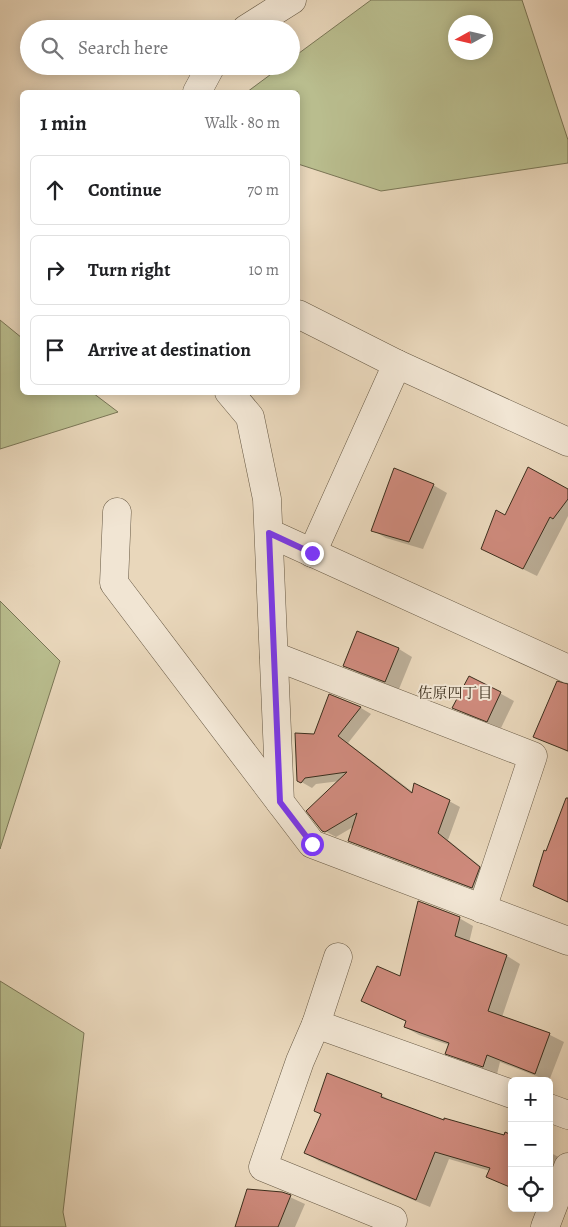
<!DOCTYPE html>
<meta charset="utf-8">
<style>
body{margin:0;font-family:Alegreya,"Noto Serif JP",serif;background:#f6f6f6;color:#202124}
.controls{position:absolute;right:15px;bottom:15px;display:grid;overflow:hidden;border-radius:8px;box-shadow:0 2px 12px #0003}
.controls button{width:45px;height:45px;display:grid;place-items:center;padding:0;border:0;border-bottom:1px solid #e0e0e0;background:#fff;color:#202124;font:25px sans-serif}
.compass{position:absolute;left:448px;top:15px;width:45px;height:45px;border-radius:50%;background:#fff;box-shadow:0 2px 12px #0003;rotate:262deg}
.stop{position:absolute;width:15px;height:15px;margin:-11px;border:4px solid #7c3aed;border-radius:50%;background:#fff}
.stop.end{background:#7c3aed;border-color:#fff;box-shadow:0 1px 5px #0008}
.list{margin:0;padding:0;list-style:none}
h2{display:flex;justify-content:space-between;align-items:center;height:65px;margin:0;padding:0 20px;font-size:21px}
h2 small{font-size:16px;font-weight:400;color:#757577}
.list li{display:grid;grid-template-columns:32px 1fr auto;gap:15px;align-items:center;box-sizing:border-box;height:70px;margin:0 10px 10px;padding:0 10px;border:1px solid #e0e0e0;border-radius:8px}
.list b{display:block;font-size:19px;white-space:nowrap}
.list em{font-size:16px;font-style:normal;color:#757577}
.icon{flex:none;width:28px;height:28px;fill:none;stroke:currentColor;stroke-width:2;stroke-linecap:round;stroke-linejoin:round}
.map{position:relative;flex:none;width:568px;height:1227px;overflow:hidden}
.search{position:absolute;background:#fff;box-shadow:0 2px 12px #0003;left:20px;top:20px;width:280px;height:55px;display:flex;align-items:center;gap:12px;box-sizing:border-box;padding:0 18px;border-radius:28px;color:#757577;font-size:19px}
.panel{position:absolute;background:#fff;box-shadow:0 2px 12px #0003;left:20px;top:90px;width:280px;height:305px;border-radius:8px}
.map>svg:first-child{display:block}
.green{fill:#b9bd8e;stroke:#7a7656;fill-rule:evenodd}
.shadow{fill:#0003}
.building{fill:#ce8a7c;stroke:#3c2f1d}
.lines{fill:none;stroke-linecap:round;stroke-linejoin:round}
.minor-casing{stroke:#675944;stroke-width:29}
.minor{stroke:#f1e5d3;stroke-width:28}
.route{stroke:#7c3aed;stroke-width:6}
.labels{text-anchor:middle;stroke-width:4;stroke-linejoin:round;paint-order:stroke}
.neighbourhood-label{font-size:15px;fill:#3c2f1d;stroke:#f1e5d3}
</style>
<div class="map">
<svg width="568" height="1227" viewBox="0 0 568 1227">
<rect width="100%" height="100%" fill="#e9d7bb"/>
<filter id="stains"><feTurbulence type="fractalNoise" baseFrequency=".004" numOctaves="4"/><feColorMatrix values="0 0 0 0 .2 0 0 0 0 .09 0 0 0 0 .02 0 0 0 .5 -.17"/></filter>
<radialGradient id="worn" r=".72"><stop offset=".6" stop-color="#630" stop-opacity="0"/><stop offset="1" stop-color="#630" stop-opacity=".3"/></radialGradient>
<g class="green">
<path d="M371,0H522L568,140V163L381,191L298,164V92H247L282,66H291V59ZM486,22V52H456V22Z"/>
<polygon points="0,320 22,338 22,392 93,393 118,412 0,449"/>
<polygon points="0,601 60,661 0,849"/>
<polygon points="0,981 84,1033 63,1212 66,1227 0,1227"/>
</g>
<g class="shadow">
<polygon points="433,485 447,493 423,549 386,538 372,530"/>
<polygon points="568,490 568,516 537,576 482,549 506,517"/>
<polygon points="358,633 399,649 412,657 399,689 358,673 344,665"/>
<polygon points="470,677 514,701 501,728 467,715 453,707"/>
<polygon points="329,695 361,708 371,714 348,743 414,793 449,801 460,807 448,840 490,874 483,893 360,846 349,840 353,827 336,837 323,830 340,781 316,784 312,788 298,780"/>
<polygon points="568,696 568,752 535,736"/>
<polygon points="459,918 473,926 469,943 507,956 520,964 502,1017 550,1035 564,1042 549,1081 500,1062 497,1074 461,1061 447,1053 449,1045 419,1035 405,1027 407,1022 363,1001 401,978"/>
<polygon points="381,1095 395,1103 445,1121 505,1137 512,1137 512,1188 488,1176 490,1171 449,1159 430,1207 319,1161 306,1153"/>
<polygon points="549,1152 568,1162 549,1204"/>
<polygon points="281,1193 305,1204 295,1227 236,1227"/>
</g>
<g class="building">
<polygon points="528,467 568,489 568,499 553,519 550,517 523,569 481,549 496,510 505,515"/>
<polygon points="394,468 434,484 409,542 371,531"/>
<polygon points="357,631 399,648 385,682 343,666"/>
<polygon points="469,676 501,692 487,722 452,708"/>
<polygon points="557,681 568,684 568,751 533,737"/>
<polygon points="329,694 361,707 338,736 412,793 414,783 450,800 438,833 480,867 472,888 348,841 357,813 325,832 322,831 306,811 347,772 305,778 301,783 297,781 295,733 314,734"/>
<polygon points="566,798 568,798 568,902 533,886 544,850 546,851"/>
<polygon points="418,901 460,917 455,936 507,955 488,1011 550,1033 535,1074 487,1055 483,1067 445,1054 449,1043 404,1027 406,1021 361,1001 377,966 400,976"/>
<polygon points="327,1073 382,1094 381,1097 444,1120 444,1118 504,1135 505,1132 512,1135 512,1188 486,1177 490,1168 435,1152 416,1200 304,1153 321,1114 314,1111"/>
<polygon points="247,1189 282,1192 291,1195 278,1227 235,1227"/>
</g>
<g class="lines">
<g class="minor-casing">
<g id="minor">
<polyline points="246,29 292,0"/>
<polyline points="197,92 211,66"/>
<polyline points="298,314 397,364 568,442"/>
<polyline points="229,392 250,417 267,499 280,802 312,844 568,941"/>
<polyline points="117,512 114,583 280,802"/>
<polyline points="269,533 568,669"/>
<polyline points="312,553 397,364"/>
<polyline points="274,656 533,756 482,909"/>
<polyline points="338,957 316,1024 512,1094"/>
<polyline points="316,1024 300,1061 263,1167 393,1220 390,1227"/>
<polyline points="549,1108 568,1115"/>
<polyline points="545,1227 568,1167"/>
</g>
</g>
<use href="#minor" class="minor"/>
</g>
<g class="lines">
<polyline class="route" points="312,844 280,802 269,533 312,553"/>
</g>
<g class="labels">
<g class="neighbourhood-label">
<text x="455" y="698">佐原四丁目</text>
</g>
</g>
<rect width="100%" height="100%" filter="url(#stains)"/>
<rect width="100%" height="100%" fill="url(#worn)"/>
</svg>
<div class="controls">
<button>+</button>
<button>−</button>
<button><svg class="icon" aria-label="locate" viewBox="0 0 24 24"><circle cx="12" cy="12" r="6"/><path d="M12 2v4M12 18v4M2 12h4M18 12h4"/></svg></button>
</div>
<svg class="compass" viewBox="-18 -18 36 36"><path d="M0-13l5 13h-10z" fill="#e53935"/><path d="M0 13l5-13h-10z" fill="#757577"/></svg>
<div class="stop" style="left:312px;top:844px"></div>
<div class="stop end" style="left:312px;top:553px"></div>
<div class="search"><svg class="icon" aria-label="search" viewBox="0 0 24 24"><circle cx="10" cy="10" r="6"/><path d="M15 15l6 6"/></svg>Search here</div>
<section class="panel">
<h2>1 min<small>Walk · 80 m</small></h2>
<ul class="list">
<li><svg class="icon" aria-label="ahead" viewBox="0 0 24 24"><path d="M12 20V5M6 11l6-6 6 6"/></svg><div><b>Continue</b></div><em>70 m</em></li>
<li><svg class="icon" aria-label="right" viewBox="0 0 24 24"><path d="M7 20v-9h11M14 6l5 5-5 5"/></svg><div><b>Turn right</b></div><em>10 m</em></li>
<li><svg class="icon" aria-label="arrive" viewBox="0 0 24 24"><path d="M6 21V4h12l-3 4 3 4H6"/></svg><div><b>Arrive at destination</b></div></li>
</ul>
</section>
</div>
